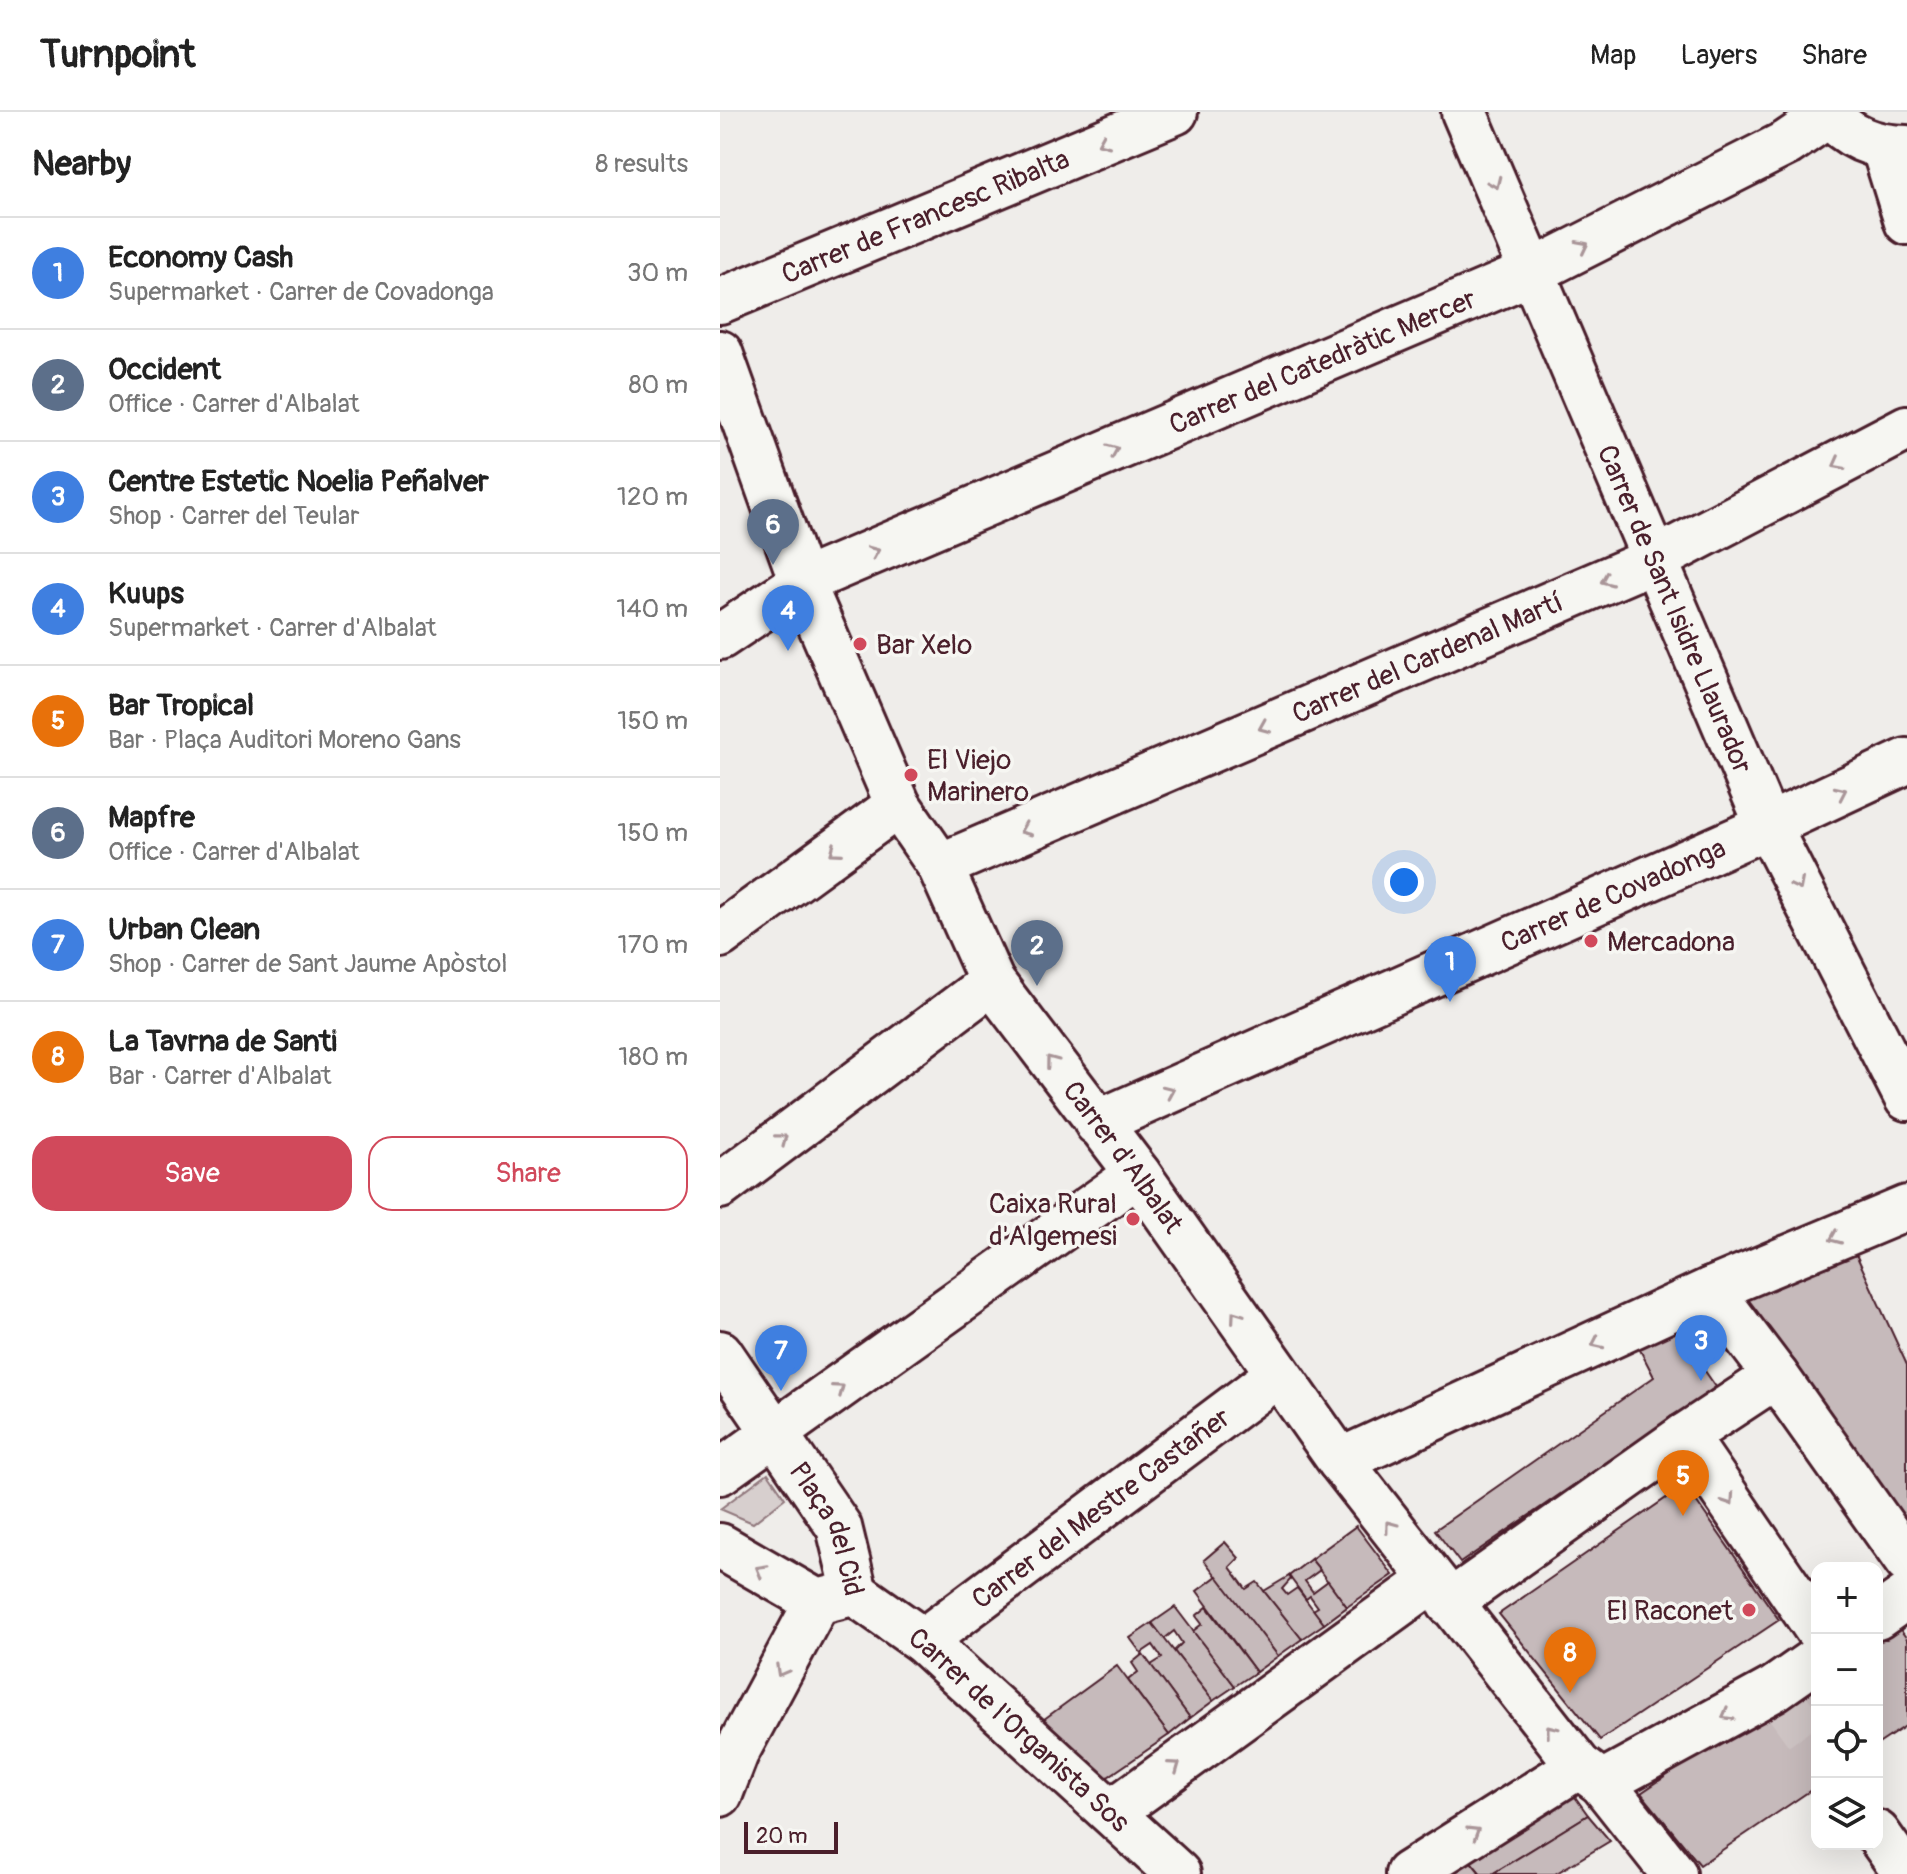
<!DOCTYPE html>
<meta charset="utf-8">
<style>
body{margin:0;font-family:Pangolin,sans-serif;background:#f6f6f6;color:#222}
.controls{position:absolute;right:24px;bottom:24px;display:grid;overflow:hidden;border-radius:16px;box-shadow:0 8px 32px #0002}
.controls button{width:72px;height:72px;display:grid;place-items:center;padding:0;border:0;border-bottom:2px solid #e0e0e0;background:#fff;color:#222;font:40px sans-serif}
.scale{position:absolute;left:24px;bottom:20px;width:94px;box-sizing:border-box;padding-left:8px;border:4px solid #4a1f2b;border-top:0;font-size:22px;line-height:28px;white-space:nowrap;color:#4a1f2b;-webkit-text-stroke:6px #f6f6f2;paint-order:stroke}
.you{position:absolute;left:684px;top:770px;width:28px;height:28px;margin:-20px;border:6px solid #fff;border-radius:50%;background:#1a73e8;box-shadow:0 0 0 12px #1a73e833}
.badge{display:grid;place-items:center;width:52px;height:52px;border-radius:50%;background:#d1495b;color:#fff;font-size:26px;font-weight:700}
.pin{position:absolute;translate:-50% -66px;filter:drop-shadow(0 2px 4px #0008)}
.pin::after{content:'';position:absolute;top:42px;width:28px;height:24px;background:inherit;clip-path:polygon(0 0,100% 0,50% 100%)}
.list{margin:0;padding:0;list-style:none}
h2{display:flex;justify-content:space-between;align-items:center;height:104px;margin:0;padding:0 32px;font-size:34px}
h2 small{font-size:26px;font-weight:400;color:#767676}
.list li{display:grid;grid-template-columns:52px 1fr auto;gap:24px;align-items:center;box-sizing:border-box;height:112px;padding:0 32px;border-top:2px solid #e0e0e0}
.list b{display:block;font-size:30px;white-space:nowrap}
.list p{margin:0;font-size:26px;white-space:nowrap;color:#767676}
.list em{font-size:26px;font-style:normal;color:#767676}
.actions{display:flex;gap:16px;padding:24px 32px}
.actions a{flex:1;padding:18px 0;border:2px solid #d1495b;border-radius:24px;text-align:center;font-size:28px;color:#d1495b}
.actions .main{background:#d1495b;color:#fff}
.icon{flex:none;width:44px;height:44px;fill:none;stroke:currentColor;stroke-width:2;stroke-linecap:round;stroke-linejoin:round}
.map{position:relative;flex:none;width:1187px;height:1762px;overflow:hidden}
header{display:flex;align-items:center;gap:48px;box-sizing:border-box;height:112px;padding:0 40px;background:#fff;border-bottom:2px solid #e0e0e0}
header strong{font-size:38px}
nav{display:flex;gap:44px;margin-inline-start:auto;font-size:28px}
main{display:flex}
aside{flex:1;background:#fff}
.map>svg:first-child{display:block}
.green{fill:#d7cfce;stroke:#90777c;stroke-width:2}
.building{fill:#c6babb;stroke:#4a1f2b;stroke-width:2}
.lines{fill:none;stroke-linecap:round;stroke-linejoin:round}
.minor-tunnel{stroke:#cec4c4;stroke-width:44;stroke-dasharray:44 22;stroke-linecap:butt}
.minor-casing{stroke:#4a1f2b;stroke-width:50}
.minor{stroke:#f6f6f2;stroke-width:44}
.oneway{stroke:#a99598}
.poi-dot{fill:#d1495b;stroke:#f6f6f2;stroke-width:3}
.labels{text-anchor:middle;stroke-width:7;stroke-linejoin:round;paint-order:stroke}
.street-label{font-size:28px;fill:#4a1f2b;stroke:#f6f6f2}
.poi-label{font-size:28px;fill:#4a1f2b;stroke:#f6f6f2;text-anchor:start}
</style>
<header>
<strong>Turnpoint</strong>
<nav><a>Map</a><a>Layers</a><a>Share</a></nav>
</header>
<main>
<aside>
<h2>Nearby<small>8 results</small></h2>
<ul class="list">
<li><span class="badge" style="background:#3f7fe0">1</span><div><b>Economy Cash</b><p>Supermarket · Carrer de Covadonga</p></div><em>30 m</em></li>
<li><span class="badge" style="background:#5c6f8a">2</span><div><b>Occident</b><p>Office · Carrer d'Albalat</p></div><em>80 m</em></li>
<li><span class="badge" style="background:#3f7fe0">3</span><div><b>Centre Estetic Noelia Peñalver</b><p>Shop · Carrer del Teular</p></div><em>120 m</em></li>
<li><span class="badge" style="background:#3f7fe0">4</span><div><b>Kuups</b><p>Supermarket · Carrer d'Albalat</p></div><em>140 m</em></li>
<li><span class="badge" style="background:#e8710a">5</span><div><b>Bar Tropical</b><p>Bar · Plaça Auditori Moreno Gans</p></div><em>150 m</em></li>
<li><span class="badge" style="background:#5c6f8a">6</span><div><b>Mapfre</b><p>Office · Carrer d'Albalat</p></div><em>150 m</em></li>
<li><span class="badge" style="background:#3f7fe0">7</span><div><b>Urban Clean</b><p>Shop · Carrer de Sant Jaume Apòstol</p></div><em>170 m</em></li>
<li><span class="badge" style="background:#e8710a">8</span><div><b>La Tavrna de Santi</b><p>Bar · Carrer d'Albalat</p></div><em>180 m</em></li>
</ul>
<div class="actions"><a class="main">Save</a><a>Share</a></div>
</aside>
<div class="map">
<svg width="1187" height="1762" viewBox="0 0 1187 1762">
<rect width="100%" height="100%" fill="#efedea"/>
<filter id="ink" filterUnits="userSpaceOnUse"><feTurbulence type="fractalNoise" baseFrequency=".0125" numOctaves="2"/><feDisplacementMap in="SourceGraphic" scale="16" xChannelSelector="R" yChannelSelector="G"/><feConvolveMatrix kernelMatrix="1 2 1 2 8 2 1 2 1" color-interpolation-filters="sRGB"/></filter>
<g filter="url(#ink)">
<polygon class="green" points="48,1361 65,1386 33,1411 0,1397"/>
<g class="building">
<polygon points="1134,1138 1187,1253 1187,1423 1023,1185"/>
<polygon points="956,1217 996,1275 740,1451 715,1418 934,1265 918,1234"/>
<polygon points="965,1373 1059,1508 880,1628 779,1502"/>
<polygon points="636,1414 673,1463 627,1495 591,1447"/>
<polygon points="505,1430 519,1446 510,1455 526,1477 537,1470 582,1527 558,1544 484,1448"/>
<polygon points="591,1447 600,1458 585,1469 593,1480 608,1469 627,1495 604,1512 593,1498 598,1495 590,1484 586,1487 569,1464"/>
<polygon points="497,1464 558,1544 536,1560 477,1479"/>
<polygon points="569,1464 571,1467 562,1477 567,1483 577,1476 604,1512 582,1527 544,1479"/>
<polygon points="455,1495 515,1574 493,1589 454,1539 462,1531 454,1519 444,1527 432,1511"/>
<polygon points="487,1495 536,1560 515,1574 473,1519 482,1512 476,1504"/>
<polygon points="1174,1509 1187,1527 1187,1613 1157,1633 1157,1521"/>
<polygon points="432,1511 493,1589 470,1606 431,1553 442,1546 433,1533 421,1541 410,1526"/>
<polygon points="423,1542 470,1606 449,1623 408,1568 418,1560 412,1551"/>
<polygon points="397,1554 449,1623 382,1669 320,1610"/>
<polygon points="1097,1562 1097,1674 980,1753 921,1681"/>
<polygon points="853,1682 868,1703 772,1762 761,1762 747,1745"/>
<polygon points="868,1703 890,1729 835,1762 772,1762"/>
<polygon points="747,1745 761,1762 728,1762"/>
</g>
<g class="lines">
<polyline class="minor-tunnel" points="1061,1586 1097,1636"/>
<g class="minor-casing">
<g id="minor">
<path id="s1" d="M744,0L1048,714L1187,986"/>
<path d="M1107,0C1128,26 1154,36 1187,36"/>
<polyline points="1164,36 1187,110"/>
<path id="s2" d="M0,189L455,0"/>
<path id="s3" d="M0,241L82,470L178,693L220,754L272,870L418,1062L620,1349L859,1654L882,1671L954,1762"/>
<path id="s4" d="M0,525L82,470L814,159L1067,31L1108,3"/>
<path id="s5" d="M220,754L936,447L1187,316"/>
<polyline points="0,823 178,693"/>
<path id="s6" d="M377,1011L1048,714L1187,649"/>
<polyline points="0,1074 272,870"/>
<path id="s7" d="M0,1241L119,1415L135,1481"/>
<polyline points="1056,1264 1187,1449"/>
<polyline points="965,1324 1097,1517"/>
<polyline points="620,1349 991,1178 1187,1096"/>
<polyline points="0,1360 418,1062"/>
<polyline points="0,1434 97,1490 125,1483"/>
<path id="s8" d="M135,1481L203,1529L458,1762"/>
<polyline points="729,1491 965,1324 1056,1264 991,1178"/>
<polyline points="1157,1505 1187,1484"/>
<path id="s9" d="M203,1529L557,1263"/>
<polyline points="882,1671 1054,1577 1097,1547"/>
<polyline points="0,1682 16,1641 97,1490"/>
<polyline points="392,1700 711,1469"/>
<polyline points="1157,1721 1186,1762"/>
<polyline points="688,1762 859,1654"/>
</g>
</g>
<use href="#minor" class="minor"/>
</g>
<defs><path id="oneway-chevron" d="M-2-3.5L2.5 0L-2 3.5" fill="none" stroke-width="1.6" stroke-linecap="round" stroke-linejoin="round" transform="scale(2)"/></defs>
<g class="oneway">
<use href="#oneway-chevron" transform="translate(383 30) rotate(157)"/>
<use href="#oneway-chevron" transform="translate(775 71) rotate(66)"/>
<use href="#oneway-chevron" transform="translate(863 134) rotate(-27)"/>
<use href="#oneway-chevron" transform="translate(393 338) rotate(-23)"/>
<use href="#oneway-chevron" transform="translate(1118 352) rotate(152)"/>
<use href="#oneway-chevron" transform="translate(154 440) rotate(-23)"/>
<use href="#oneway-chevron" transform="translate(886 468) rotate(157)"/>
<use href="#oneway-chevron" transform="translate(544 615) rotate(157)"/>
<use href="#oneway-chevron" transform="translate(1121 680) rotate(-25)"/>
<use href="#oneway-chevron" transform="translate(305 718) rotate(157)"/>
<use href="#oneway-chevron" transform="translate(115 739) rotate(144)"/>
<use href="#oneway-chevron" transform="translate(1078 773) rotate(63)"/>
<use href="#oneway-chevron" transform="translate(331 949) rotate(-127)"/>
<use href="#oneway-chevron" transform="translate(449 979) rotate(-24)"/>
<use href="#oneway-chevron" transform="translate(62 1027) rotate(-37)"/>
<use href="#oneway-chevron" transform="translate(1115 1126) rotate(157)"/>
<use href="#oneway-chevron" transform="translate(516 1204) rotate(-125)"/>
<use href="#oneway-chevron" transform="translate(877 1231) rotate(155)"/>
<use href="#oneway-chevron" transform="translate(119 1277) rotate(-36)"/>
<use href="#oneway-chevron" transform="translate(1009 1388) rotate(56)"/>
<use href="#oneway-chevron" transform="translate(670 1414) rotate(-127)"/>
<use href="#oneway-chevron" transform="translate(41 1458) rotate(-150)"/>
<use href="#oneway-chevron" transform="translate(61 1559) rotate(119)"/>
<use href="#oneway-chevron" transform="translate(1007 1603) rotate(151)"/>
<use href="#oneway-chevron" transform="translate(831 1618) rotate(-129)"/>
<use href="#oneway-chevron" transform="translate(455 1654) rotate(-36)"/>
<use href="#oneway-chevron" transform="translate(754 1720) rotate(-32)"/>
</g>
</g>
<g class="poi-dot">
<circle cx="140" cy="532" r="8"/>
<circle cx="191" cy="663" r="8"/>
<circle cx="871" cy="829" r="8"/>
<circle cx="413" cy="1107" r="8"/>
<circle cx="1029" cy="1498" r="8"/>
</g>
<g class="labels">
<g class="street-label">
<text dy="10" stroke="none"><textPath href="#s2" startOffset="222">Carrer de Francesc Ribalta</textPath></text>
<text dy="10" stroke="none"><textPath href="#s4" startOffset="664">Carrer del Catedràtic Mercer</textPath></text>
<text dy="10" stroke="none"><textPath href="#s1" startOffset="540">Carrer de Sant Isidre Llaurador</textPath></text>
<text dy="10" stroke="none"><textPath href="#s5" startOffset="530">Carrer del Cardenal Martí</textPath></text>
<text dy="10" stroke="none"><textPath href="#s6" startOffset="564">Carrer de Covadonga</textPath></text>
<text dy="10" stroke="none"><textPath href="#s3" startOffset="906">Carrer d'Albalat</textPath></text>
<text dy="10" stroke="none"><textPath href="#s9" startOffset="222">Carrer del Mestre Castañer</textPath></text>
<text dy="10" stroke="none"><textPath href="#s7" startOffset="208">Plaça del Cid</textPath></text>
<text dy="10" stroke="none"><textPath href="#s8" startOffset="214">Carrer de l'Organista Sos</textPath></text>
</g>
<g class="poi-label">
<text x="156" y="542">Bar Xelo</text>
<text x="207" y="657">El Viejo<tspan x="207" dy="32">Marinero</tspan></text>
<text x="887" y="839">Mercadona</text>
<text x="397" y="1101" text-anchor="end">Caixa Rural<tspan x="397" dy="32">d'Algemesi</tspan></text>
<text x="1013" y="1508" text-anchor="end">El Raconet</text>
</g>
</g>
</svg>
<div class="controls">
<button>+</button>
<button>−</button>
<button><svg class="icon" aria-label="locate" viewBox="0 0 24 24"><circle cx="12" cy="12" r="6"/><path d="M12 2v4M12 18v4M2 12h4M18 12h4"/></svg></button>
<button><svg class="icon" aria-label="layers" viewBox="0 0 24 24"><path d="M12 4l9 5-9 5-9-5zM3 14l9 5 9-5"/></svg></button>
</div>
<div class="scale">20 m</div>
<div class="you"></div>
<div class="pin badge" style="left:730px;top:890px;background:#3f7fe0">1</div>
<div class="pin badge" style="left:317px;top:874px;background:#5c6f8a">2</div>
<div class="pin badge" style="left:981px;top:1269px;background:#3f7fe0">3</div>
<div class="pin badge" style="left:68px;top:539px;background:#3f7fe0">4</div>
<div class="pin badge" style="left:963px;top:1404px;background:#e8710a">5</div>
<div class="pin badge" style="left:53px;top:453px;background:#5c6f8a">6</div>
<div class="pin badge" style="left:61px;top:1279px;background:#3f7fe0">7</div>
<div class="pin badge" style="left:850px;top:1581px;background:#e8710a">8</div>
</div>
</main>
